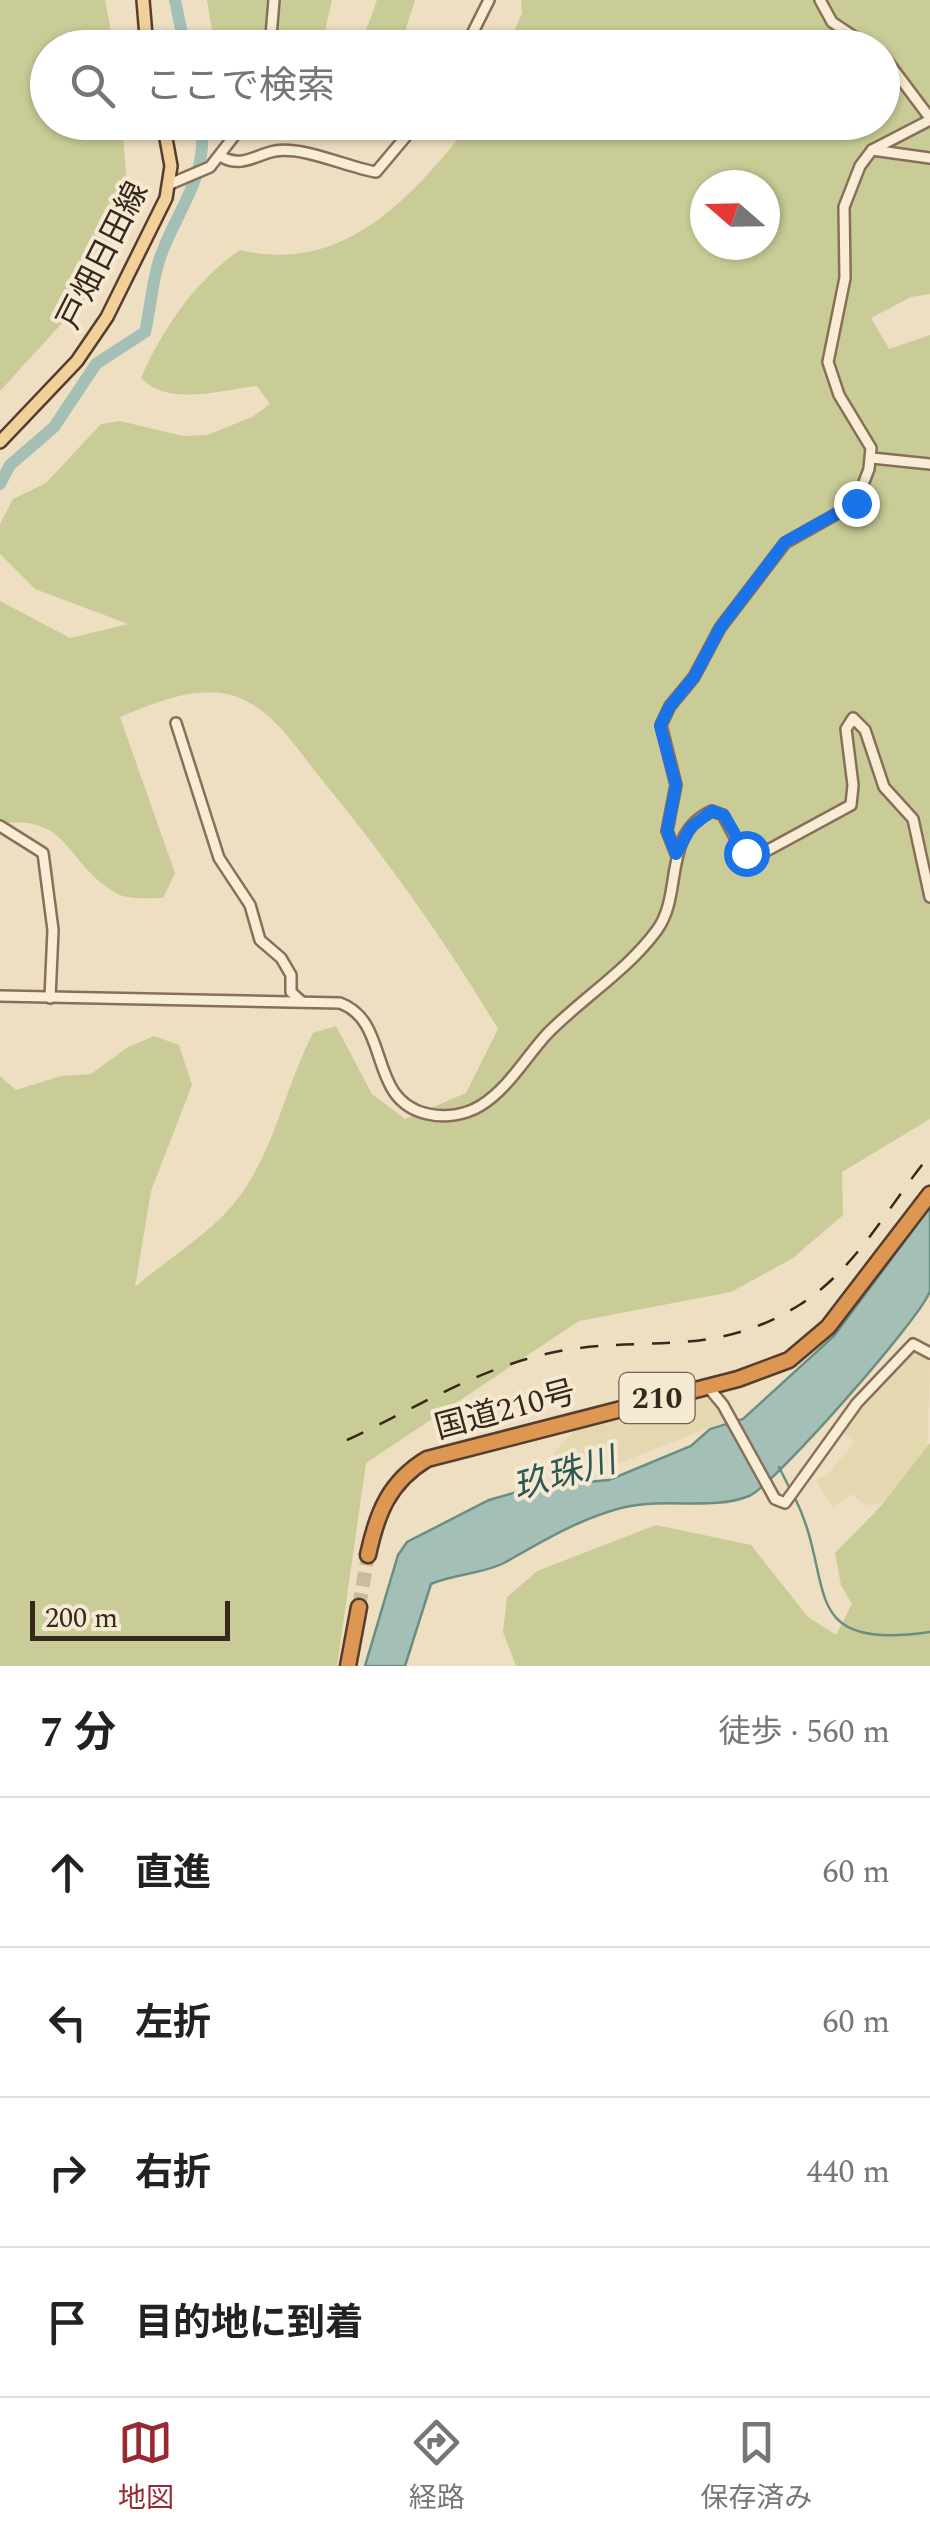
<!DOCTYPE html>
<html lang="ja">
<meta charset="utf-8">
<style>
body{margin:0;font-family:Spectral,"Noto Sans JP",serif;background:#f6f6f6;color:#222}
.compass{position:absolute;left:690px;top:170px;width:90px;height:90px;border-radius:50%;background:#fff;box-shadow:0 2px 8px #0004;rotate:290deg}
.scale{position:absolute;left:30px;bottom:25px;width:200px;box-sizing:border-box;padding-left:10px;border:5px solid #37281d;border-top:0;font-size:28px;line-height:35px;white-space:nowrap;color:#37281d;-webkit-text-stroke:8px #f5e9d2;paint-order:stroke}
.stop{position:absolute;width:30px;height:30px;margin:-22px;border:8px solid #1a73e8;border-radius:50%;background:#fff}
.stop.end{background:#1a73e8;border-color:#fff;box-shadow:0 2px 10px #0008}
.list{margin:0;padding:0;list-style:none}
h2{display:flex;justify-content:space-between;align-items:center;height:130px;margin:0;padding:0 40px;font-size:42px}
h2 small{font-size:32px;font-weight:400;color:#767676}
.list li{display:grid;grid-template-columns:65px 1fr auto;gap:30px;align-items:center;box-sizing:border-box;height:150px;padding:0 40px;border-top:2px solid #e0e0e0}
.list b{display:block;font-size:38px;white-space:nowrap}
.list em{font-size:32px;font-style:normal;color:#767676}
.icon{flex:none;width:55px;height:55px;fill:none;stroke:currentColor;stroke-width:2;stroke-linecap:round;stroke-linejoin:round}
.map{position:relative;flex:none;width:930px;height:1666px;overflow:hidden}
.search{position:absolute;background:#fff;box-shadow:0 2px 8px #0004;left:30px;right:30px;top:30px;height:110px;display:flex;align-items:center;gap:25px;box-sizing:border-box;padding:0 35px;border-radius:55px;color:#767676;font-size:38px}
.sheet{height:730px;background:#fff}
nav{display:flex;justify-content:space-around;align-items:center;box-sizing:border-box;height:140px;border-top:2px solid #e0e0e0;background:#fff;font-size:28px;color:#767676}
nav a{display:grid;justify-items:center;gap:5px}
nav .on{color:#962931}
.map>svg:first-child{display:block}
.farmland{fill:#e3d8af}
.green{fill:#c9cc96;fill-rule:evenodd}
.water{fill:#a4c0b6;stroke:#6b8e83;stroke-width:2.5}
.lines{fill:none;stroke-linecap:round;stroke-linejoin:round}
.stream{stroke:#6b8e83;stroke-width:2.5}
.river{stroke:#a4c0b6;stroke-width:12}
.highway-tunnel{stroke:#c9baa1;stroke-width:14;stroke-dasharray:14 7;stroke-linecap:butt}
.minor-casing{stroke:#886f59;stroke-width:14}
.major-casing{stroke:#553e2e;stroke-width:16}
.highway-casing{stroke:#553e2e;stroke-width:19}
.minor{stroke:#f9ecd5;stroke-width:9}
.major{stroke:#f1d09a;stroke-width:11}
.highway{stroke:#dd9752;stroke-width:14}
.rail{stroke:#37281d;stroke-width:2.5;stroke-dasharray:18 18;stroke-linecap:butt}
.route{stroke:#1a73e8;stroke-width:12}
.labels{text-anchor:middle;stroke-width:8;stroke-linejoin:round;paint-order:stroke}
.shield{fill:#f5e9d2;stroke:#706253;stroke-width:2.5}
.shield-label{font-size:30px;font-weight:bold;fill:#37281d}
.street-label{font-size:32px;fill:#37281d;stroke:#f5e9d2}
.water-label{font-size:35px;font-style:italic;fill:#2d5752;stroke:#f5e9d2}
</style>
<div class="map">
<svg width="930" height="1666" viewBox="0 0 930 1666">
<rect width="100%" height="100%" fill="#eedec2"/>
<g class="farmland">
<polygon points="916,1349 930,1358 927,1456 887,1502 865,1505 852,1494 832,1507 816,1480 828,1474 854,1443 842,1430"/>
<polygon points="706,1397 726,1421 622,1462 559,1471 554,1452 581,1424 620,1415 633,1420 655,1415 653,1406"/>
</g>
<g class="green">
<polygon points="0,0 105,0 114,47 48,48 48,122 122,123 129,211 84,299 0,391"/>
<polygon points="207,0 332,0 321,48 215,47"/>
<polygon points="377,0 415,0 400,47 360,47"/>
<path d="M521,0H930V294L911,297L871,318L889,349L930,335V1119L842,1172L843,1215L793,1258L731,1292L579,1321L366,1463L337,1666H0V1076L16,1090L61,1076L91,1074L128,1047L154,1036L179,1045L192,1085L151,1191L135,1287C166,1260 210,1234 236,1201C274,1153 285,1087 313,1033L336,1026L372,1094L405,1119L466,1093L498,1029C444,939 385,856 318,775C294,745 274,711 237,697C200,683 154,703 120,717L175,873L163,898C149,898 127,900 116,893C66,864 69,813 0,824V601L70,638L128,624L35,589L0,554V524L13,499L46,483L101,424L120,421L183,436L207,435L252,417L270,404L257,386C223,390 167,407 141,378C163,328 195,281 240,250C344,275 411,198 471,123L882,122V48L507,47L522,13ZM705,185H765V245H705Z"/>
<polygon points="930,1443 930,1666 516,1666 503,1632 507,1597 537,1571 656,1525 751,1545 808,1617 836,1635 852,1604 841,1585 835,1553 881,1506"/>
</g>
<path class="water" d="M930,1207C930,1232 930,1268 930,1291C922,1317 772,1487 749,1496C712,1511 665,1497 621,1508C579,1519 541,1542 504,1563C482,1574 454,1574 431,1584L405,1666H365L398,1555L407,1542L489,1500L535,1487L609,1480L691,1446L710,1429L743,1419L834,1336Z"/>
<g class="lines">
<g class="stream">
<polyline points="779,1467 791,1491"/>
<path d="M795,1498C837,1583 794,1651 930,1632"/>
</g>
<g class="river">
<polyline points="175,0 185,48"/>
<path d="M0,484L10,465L54,427L96,364L145,332C151,307 152,279 161,255C178,208 209,176 201,122"/>
</g>
<polyline class="highway-tunnel" points="359,1607 368,1555"/>
<g class="minor-casing">
<g id="minor">
<polyline points="820,0 832,22 871,48"/>
<polyline points="270,48 274,0"/>
<polyline points="465,48 489,0"/>
<polyline points="882,54 930,118"/>
<polyline points="872,150 930,158"/>
<path d="M222,157C242,168 255,155 275,151C304,146 346,167 376,172L418,122"/>
<polyline points="170,184 210,167 245,122"/>
<polyline points="872,458 930,464"/>
<polyline points="176,723 219,858 250,905 260,940 281,958 291,975 291,992 301,1001"/>
<polyline points="0,826 43,853 53,930 50,998"/>
<polyline points="676,854 667,831 676,785 661,725 670,706 694,677 720,628 785,543 856,503 869,469 871,448 839,395 828,362 845,278 844,207 860,166 872,150 930,120"/>
<path d="M0,996L340,1003C392,1022 366,1101 428,1114C445,1118 465,1115 480,1106C508,1089 525,1058 547,1034C582,998 627,971 657,930C684,893 661,834 712,811L723,815L741,849L757,856L851,805L853,785L846,729L853,718L865,730L884,787L913,819L930,897"/>
<polyline points="708,1387 723,1405 775,1499 785,1503 857,1403 913,1344 930,1353"/>
</g>
</g>
<g class="major-casing">
<g id="major">
<polyline points="143,0 147,48"/>
<polyline points="0,442 77,361 107,317 166,198 171,166 163,122"/>
</g>
</g>
<g class="highway-casing">
<g id="highway">
<path d="M368,1555C377,1513 389,1482 427,1459L738,1379L789,1360L828,1327L930,1194"/>
<polyline points="348,1666 359,1607"/>
</g>
</g>
<use href="#minor" class="minor"/>
<use href="#major" class="major"/>
<use href="#highway" class="highway"/>
<path class="rail" d="M347,1440C414,1409 477,1369 550,1353C643,1333 711,1361 801,1304C858,1267 888,1206 930,1155"/>
</g>
<g class="lines">
<polyline class="route" points="746,853 724,815 712,811 691,827 676,854 667,831 676,785 660,726 670,706 694,677 720,628 785,542 856,503"/>
</g>
<g class="labels">
<rect class="shield" x="619.5" y="1373" width="75" height="50" rx="8"/>
<g class="shield-label">
<text x="657" y="1408">210</text>
</g>
<g class="street-label">
<text transform="translate(102 255) rotate(-63)" y="11">戸畑日田線</text>
<text transform="translate(505 1409) rotate(-15)" y="11">国道210号</text>
</g>
<g class="water-label">
<text transform="translate(564 1473) rotate(-16)" y="12">玖珠川</text>
</g>
</g>
</svg>
<svg class="compass" viewBox="-18 -18 36 36"><path d="M0-13l5 13h-10z" fill="#e53935"/><path d="M0 13l5-13h-10z" fill="#767676"/></svg>
<div class="scale">200 m</div>
<div class="stop" style="left:746px;top:853px"></div>
<div class="stop end" style="left:856px;top:503px"></div>
<div class="search"><svg class="icon" aria-label="search" viewBox="0 0 24 24"><circle cx="10" cy="10" r="6"/><path d="M15 15l6 6"/></svg>ここで検索</div>
</div>
<section class="sheet">
<h2>7 分<small>徒歩 · 560 m</small></h2>
<ul class="list">
<li><svg class="icon" aria-label="ahead" viewBox="0 0 24 24"><path d="M12 20V5M6 11l6-6 6 6"/></svg><div><b>直進</b></div><em>60 m</em></li>
<li><svg class="icon" aria-label="left" viewBox="0 0 24 24"><path d="M17 20v-9H6M10 6l-5 5 5 5"/></svg><div><b>左折</b></div><em>60 m</em></li>
<li><svg class="icon" aria-label="right" viewBox="0 0 24 24"><path d="M7 20v-9h11M14 6l5 5-5 5"/></svg><div><b>右折</b></div><em>440 m</em></li>
<li><svg class="icon" aria-label="arrive" viewBox="0 0 24 24"><path d="M6 21V4h12l-3 4 3 4H6"/></svg><div><b>目的地に到着</b></div></li>
</ul>
</section>
<nav>
<a class="on"><svg class="icon" aria-label="map" viewBox="0 0 24 24"><path d="M3 6l6-2 6 2 6-2v14l-6 2-6-2-6 2zM9 4v14M15 6v14"/></svg>地図</a>
<a><svg class="icon" aria-label="directions" viewBox="0 0 24 24"><path d="M12 3l9 9-9 9-9-9zM9 14v-3h6M13 9l2 2-2 2"/></svg>経路</a>
<a><svg class="icon" aria-label="saved" viewBox="0 0 24 24"><path d="M7 4h10v16l-5-4-5 4z"/></svg>保存済み</a>
</nav>
